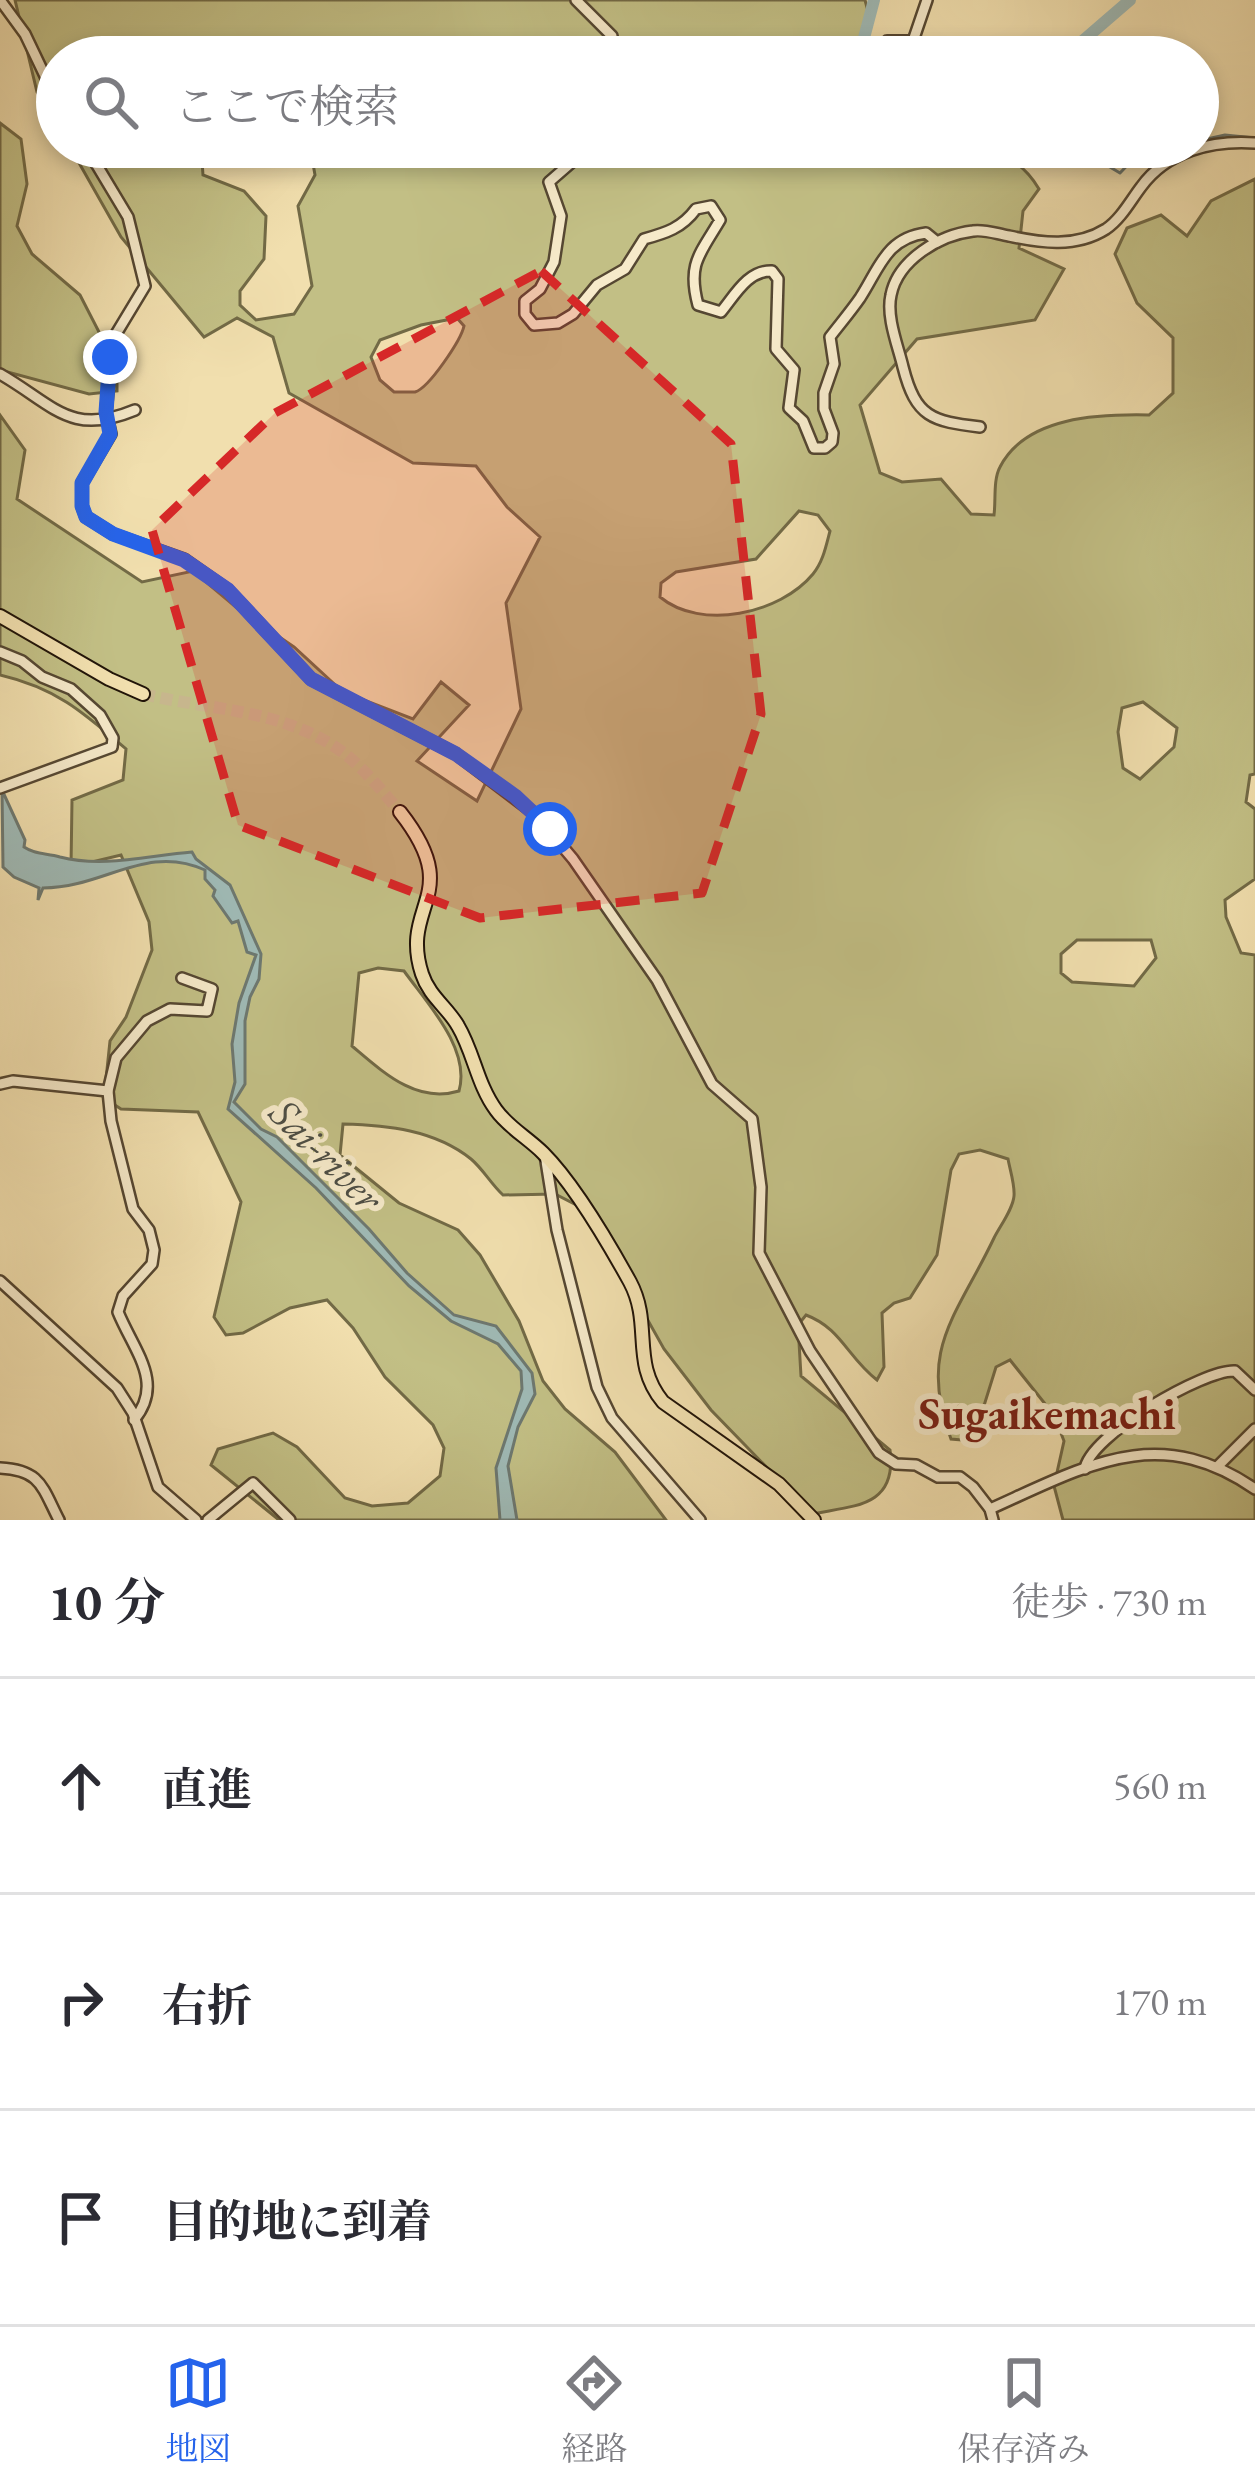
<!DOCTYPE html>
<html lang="ja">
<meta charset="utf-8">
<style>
body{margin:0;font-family:"EB Garamond","Noto Serif JP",serif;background:#f7f7f7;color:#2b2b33}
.stop{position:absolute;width:36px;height:36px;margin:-27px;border:9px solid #2563eb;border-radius:50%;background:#fff}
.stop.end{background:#2563eb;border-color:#fff;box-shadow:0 3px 12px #0008}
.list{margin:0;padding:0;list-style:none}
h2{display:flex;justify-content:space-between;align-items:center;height:156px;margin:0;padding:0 48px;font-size:51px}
h2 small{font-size:39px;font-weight:400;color:#7c7c81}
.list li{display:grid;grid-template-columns:78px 1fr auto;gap:36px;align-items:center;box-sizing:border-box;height:216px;padding:0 48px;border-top:3px solid #e1e1e2}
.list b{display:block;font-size:45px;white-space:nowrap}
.list em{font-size:39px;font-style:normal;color:#7c7c81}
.icon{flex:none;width:66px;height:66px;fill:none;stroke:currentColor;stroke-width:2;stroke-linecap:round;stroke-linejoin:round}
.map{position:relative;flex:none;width:1255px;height:1520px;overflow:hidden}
.search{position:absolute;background:#fff;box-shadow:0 6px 18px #0003;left:36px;right:36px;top:36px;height:132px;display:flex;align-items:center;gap:30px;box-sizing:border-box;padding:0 42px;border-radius:66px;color:#7c7c81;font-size:45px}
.sheet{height:804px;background:#fff}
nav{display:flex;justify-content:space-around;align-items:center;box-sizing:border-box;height:168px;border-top:3px solid #e1e1e2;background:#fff;font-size:33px;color:#7c7c81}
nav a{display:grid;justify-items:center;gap:6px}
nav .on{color:#2563eb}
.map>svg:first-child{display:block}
.green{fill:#c2bf85;stroke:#726a46;stroke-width:3;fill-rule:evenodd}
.water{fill:#9fbab6;stroke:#6d7870;stroke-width:3}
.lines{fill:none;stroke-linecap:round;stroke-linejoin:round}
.stream{stroke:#6d7870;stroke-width:3}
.river{stroke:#9fbab6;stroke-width:12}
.major-tunnel{stroke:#c7b68d;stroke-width:12;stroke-dasharray:12 6;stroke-linecap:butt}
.minor-casing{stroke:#554732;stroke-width:14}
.major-casing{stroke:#211408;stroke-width:16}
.minor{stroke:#f6eaca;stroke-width:9}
.major{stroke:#f1dfae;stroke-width:12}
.route{stroke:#2563eb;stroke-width:15}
.marked{fill:#d62828;fill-opacity:0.2;stroke:#d62828;stroke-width:9;stroke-dasharray:24 15;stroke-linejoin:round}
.labels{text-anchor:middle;stroke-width:12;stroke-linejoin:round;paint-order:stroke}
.water-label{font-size:42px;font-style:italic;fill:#4d4e45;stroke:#f6eaca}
.quarter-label{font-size:45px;font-weight:bold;fill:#7a1f14;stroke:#f6eaca}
</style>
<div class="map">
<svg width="1255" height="1520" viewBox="0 0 1255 1520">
<rect width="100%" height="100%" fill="#f1dfae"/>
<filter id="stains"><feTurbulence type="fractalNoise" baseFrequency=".00167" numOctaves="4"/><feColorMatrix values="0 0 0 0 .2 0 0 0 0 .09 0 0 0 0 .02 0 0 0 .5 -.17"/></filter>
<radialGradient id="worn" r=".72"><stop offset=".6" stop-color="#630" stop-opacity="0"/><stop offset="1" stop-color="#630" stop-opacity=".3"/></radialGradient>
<g class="green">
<polygon points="15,0 865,0 869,15 863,41 826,57 57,57 57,126 37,92"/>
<polygon points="0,123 21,139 27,184 17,226 32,254 80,295 117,367 117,391 89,394 0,370"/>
<path d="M70,147H201L203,175L244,191L266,216L264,259L240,291V305L256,320L294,314L312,286L298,206L315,175L312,158L303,147H874L881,162C942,154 1001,126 1039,189L1023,211L1019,248L1064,269L1035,320L917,339L860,405L880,473L902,482L941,479L971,514L994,515C996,500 993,480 1000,467C1026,416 1100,414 1149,415L1173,393V338L1137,303L1115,254L1127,228L1161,215L1187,236L1211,201L1255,179V774L1250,775L1246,802L1255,809V879L1225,900L1226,917L1241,953L1255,955V1520H1063L1054,1486L1064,1441L1054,1415L1010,1360L996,1367L973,1441L951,1439C917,1349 957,1316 994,1238C1000,1226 1013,1209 1014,1196C1015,1185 1010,1170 1008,1159L980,1150L959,1154L951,1170L937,1255L910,1298L894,1303L882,1313L884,1367L877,1380C848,1358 841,1328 806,1315L798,1325L801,1376L890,1450C898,1512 846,1505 803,1516L780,1481L711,1410L664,1349L586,1210L555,1194L503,1195C491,1184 483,1169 471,1159C435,1130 387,1125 343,1124L340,1155L399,1203L458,1230L480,1255L519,1321L543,1381L565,1409L615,1452L666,1520H279L211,1465L218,1449L273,1433L297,1447L345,1498L372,1506L408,1503L440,1476L444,1448L433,1425L385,1377L353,1328L327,1300L290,1308L243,1333L226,1335L214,1317L241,1202L198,1112L121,1109L104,1098L110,1041L126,1017L152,950L149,922L121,855L71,867L72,800L123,780L126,749C83,712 56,688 0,675V415L25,450L17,499L142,582L193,571L237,608L294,647L343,692L413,719L441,682L469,705L417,761L477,801L521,709L506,603L540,537L507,507L476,466L413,463L289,393L273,337L237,318L204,337L121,237ZM457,318L464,326C461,340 429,388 415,392C413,392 395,392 394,392L380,380L371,357L380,340L421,325ZM799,511L818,515L830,531C826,546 823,562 813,574C780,614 701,631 660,597L661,583L676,572L756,559ZM1143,702L1177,728L1174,747L1140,779L1123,768L1118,732L1122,708ZM1077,940H1151L1156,958L1134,986L1072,982L1061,973V954ZM378,968L404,971C427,1003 471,1049 459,1091C416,1104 383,1072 352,1046L359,973Z"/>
</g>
<path class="water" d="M2,790L25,840L24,847C36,855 46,853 60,857C103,868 146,856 192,852L196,859L230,885L261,954L259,979L250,997L245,1021V1084L234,1102L261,1129L277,1137L369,1229L407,1273L454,1315L496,1326L532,1373L535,1394L518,1427L508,1466L517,1520H500L496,1468L522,1389L521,1371L498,1344L451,1321L409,1286L316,1188L228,1109L235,1082L232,1044L239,1003L256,955L247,952L238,921L232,923L213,896L215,890L205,879V870C146,843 104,888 43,888L38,900L39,888L14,877L3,867Z"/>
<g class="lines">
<g class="stream">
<polyline points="1198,141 1225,135 1255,138"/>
<polyline points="1076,147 1120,173 1139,153 1169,147"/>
</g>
<g class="river">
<polyline points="859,57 874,0"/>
<polyline points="1064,57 1130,0"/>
<polyline points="842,147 861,153 919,147"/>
</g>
<path class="major-tunnel" d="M143,694C210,710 282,709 341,751C363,767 382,791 400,812"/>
<g class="minor-casing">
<g id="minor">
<polyline points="0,0 25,34 57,101"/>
<polyline points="576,0 612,36 613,57"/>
<polyline points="873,57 887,41 913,41 927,0"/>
<polyline points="86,147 128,217 145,286 113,339 106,412 111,434 82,483 82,506 86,517 113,534 184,559 228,590 311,679 456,754 535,814 573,859 657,980 712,1084 752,1119 761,1187 759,1253 810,1351 879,1453 896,1464 916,1465 938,1477 960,1477 973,1487 990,1509 993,1520"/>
<path d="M579,147L572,162L549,182L561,216L554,262L540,289L525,301V314L534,325L558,323L573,314L597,285L625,269L644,239C666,233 682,228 696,209L711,206L720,220C700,254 687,264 698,305L721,312C735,295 748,270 772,271L778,279L776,349L794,370L789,408L803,421L814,448H825L832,442L833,433L824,409V393L834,364L830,337C840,324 851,311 860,298C879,269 886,238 926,233L937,242"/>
<path d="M0,374C54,405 70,437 135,410"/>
<path d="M980,427C932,421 916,418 903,367C898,346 886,317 891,295C898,260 939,235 973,231C984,229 997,234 1009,236C1041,243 1076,248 1106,229C1121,219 1131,200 1141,187C1167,151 1212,140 1255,143"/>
<polyline points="0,652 22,661 42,677 71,689 100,715 113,738 112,747 0,788"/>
<polyline points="0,1084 13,1081 108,1091"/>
<polyline points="545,1155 557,1230 597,1387 612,1418 700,1520"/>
<polyline points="0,1281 117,1388 133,1413 158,1487 196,1520"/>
<path d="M134,1420C165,1383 134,1351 118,1312L123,1296L152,1264L154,1250L149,1230L133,1209L111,1121L108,1091L116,1058L147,1021L170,1009L207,1011L212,989L182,978"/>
<polyline points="1218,1466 1255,1429"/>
<path d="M0,1468C41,1470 42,1487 59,1520"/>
<path d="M1085,1469C1089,1436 1204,1369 1235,1371L1255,1390"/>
<path d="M990,1509C1086,1466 1158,1422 1255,1489"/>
<polyline points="208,1520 253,1483 290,1520"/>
</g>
</g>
<g class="major-casing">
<g id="major">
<polyline points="0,616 109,679 143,694"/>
<path d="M400,812C466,896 399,903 422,974C429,996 448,1008 458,1026C474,1053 477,1084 496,1110C508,1127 528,1138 543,1153C573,1183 609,1244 630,1282C653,1325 630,1362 663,1402L779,1484L814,1520"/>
</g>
</g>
<use href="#minor" class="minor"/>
<use href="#major" class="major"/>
</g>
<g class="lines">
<polyline class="route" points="110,357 106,412 110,434 82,483 82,506 86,517 113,534 184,560 228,590 311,679 456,754 515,796 550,829"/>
</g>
<path class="marked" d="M541,271L731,444L761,714L702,893L480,918L238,825L152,530L275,413Z"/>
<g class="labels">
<g class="water-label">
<text transform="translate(327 1154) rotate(45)" y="15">Sai-river</text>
</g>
<g class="quarter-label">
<text x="1047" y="1429">Sugaikemachi</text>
</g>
</g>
<rect width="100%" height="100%" filter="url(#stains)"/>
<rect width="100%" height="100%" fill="url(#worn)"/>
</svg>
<div class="stop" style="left:550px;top:829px"></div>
<div class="stop end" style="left:110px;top:357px"></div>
<div class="search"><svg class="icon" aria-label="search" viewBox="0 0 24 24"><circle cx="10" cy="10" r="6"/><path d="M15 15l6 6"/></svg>ここで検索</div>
</div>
<section class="sheet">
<h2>10 分<small>徒歩 · 730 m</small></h2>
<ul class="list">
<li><svg class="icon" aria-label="ahead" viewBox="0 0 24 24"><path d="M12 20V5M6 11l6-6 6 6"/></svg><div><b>直進</b></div><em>560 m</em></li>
<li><svg class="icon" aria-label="right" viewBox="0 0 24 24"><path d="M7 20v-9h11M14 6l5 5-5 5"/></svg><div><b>右折</b></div><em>170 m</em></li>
<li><svg class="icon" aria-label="arrive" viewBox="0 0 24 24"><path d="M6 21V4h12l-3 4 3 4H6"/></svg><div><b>目的地に到着</b></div></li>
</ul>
</section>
<nav>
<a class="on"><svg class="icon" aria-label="map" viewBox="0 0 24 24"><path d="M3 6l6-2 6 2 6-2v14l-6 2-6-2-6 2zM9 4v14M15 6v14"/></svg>地図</a>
<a><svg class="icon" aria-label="directions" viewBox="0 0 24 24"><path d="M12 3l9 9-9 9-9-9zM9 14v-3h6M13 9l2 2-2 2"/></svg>経路</a>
<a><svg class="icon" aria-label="saved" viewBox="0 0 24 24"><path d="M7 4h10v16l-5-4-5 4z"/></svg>保存済み</a>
</nav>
